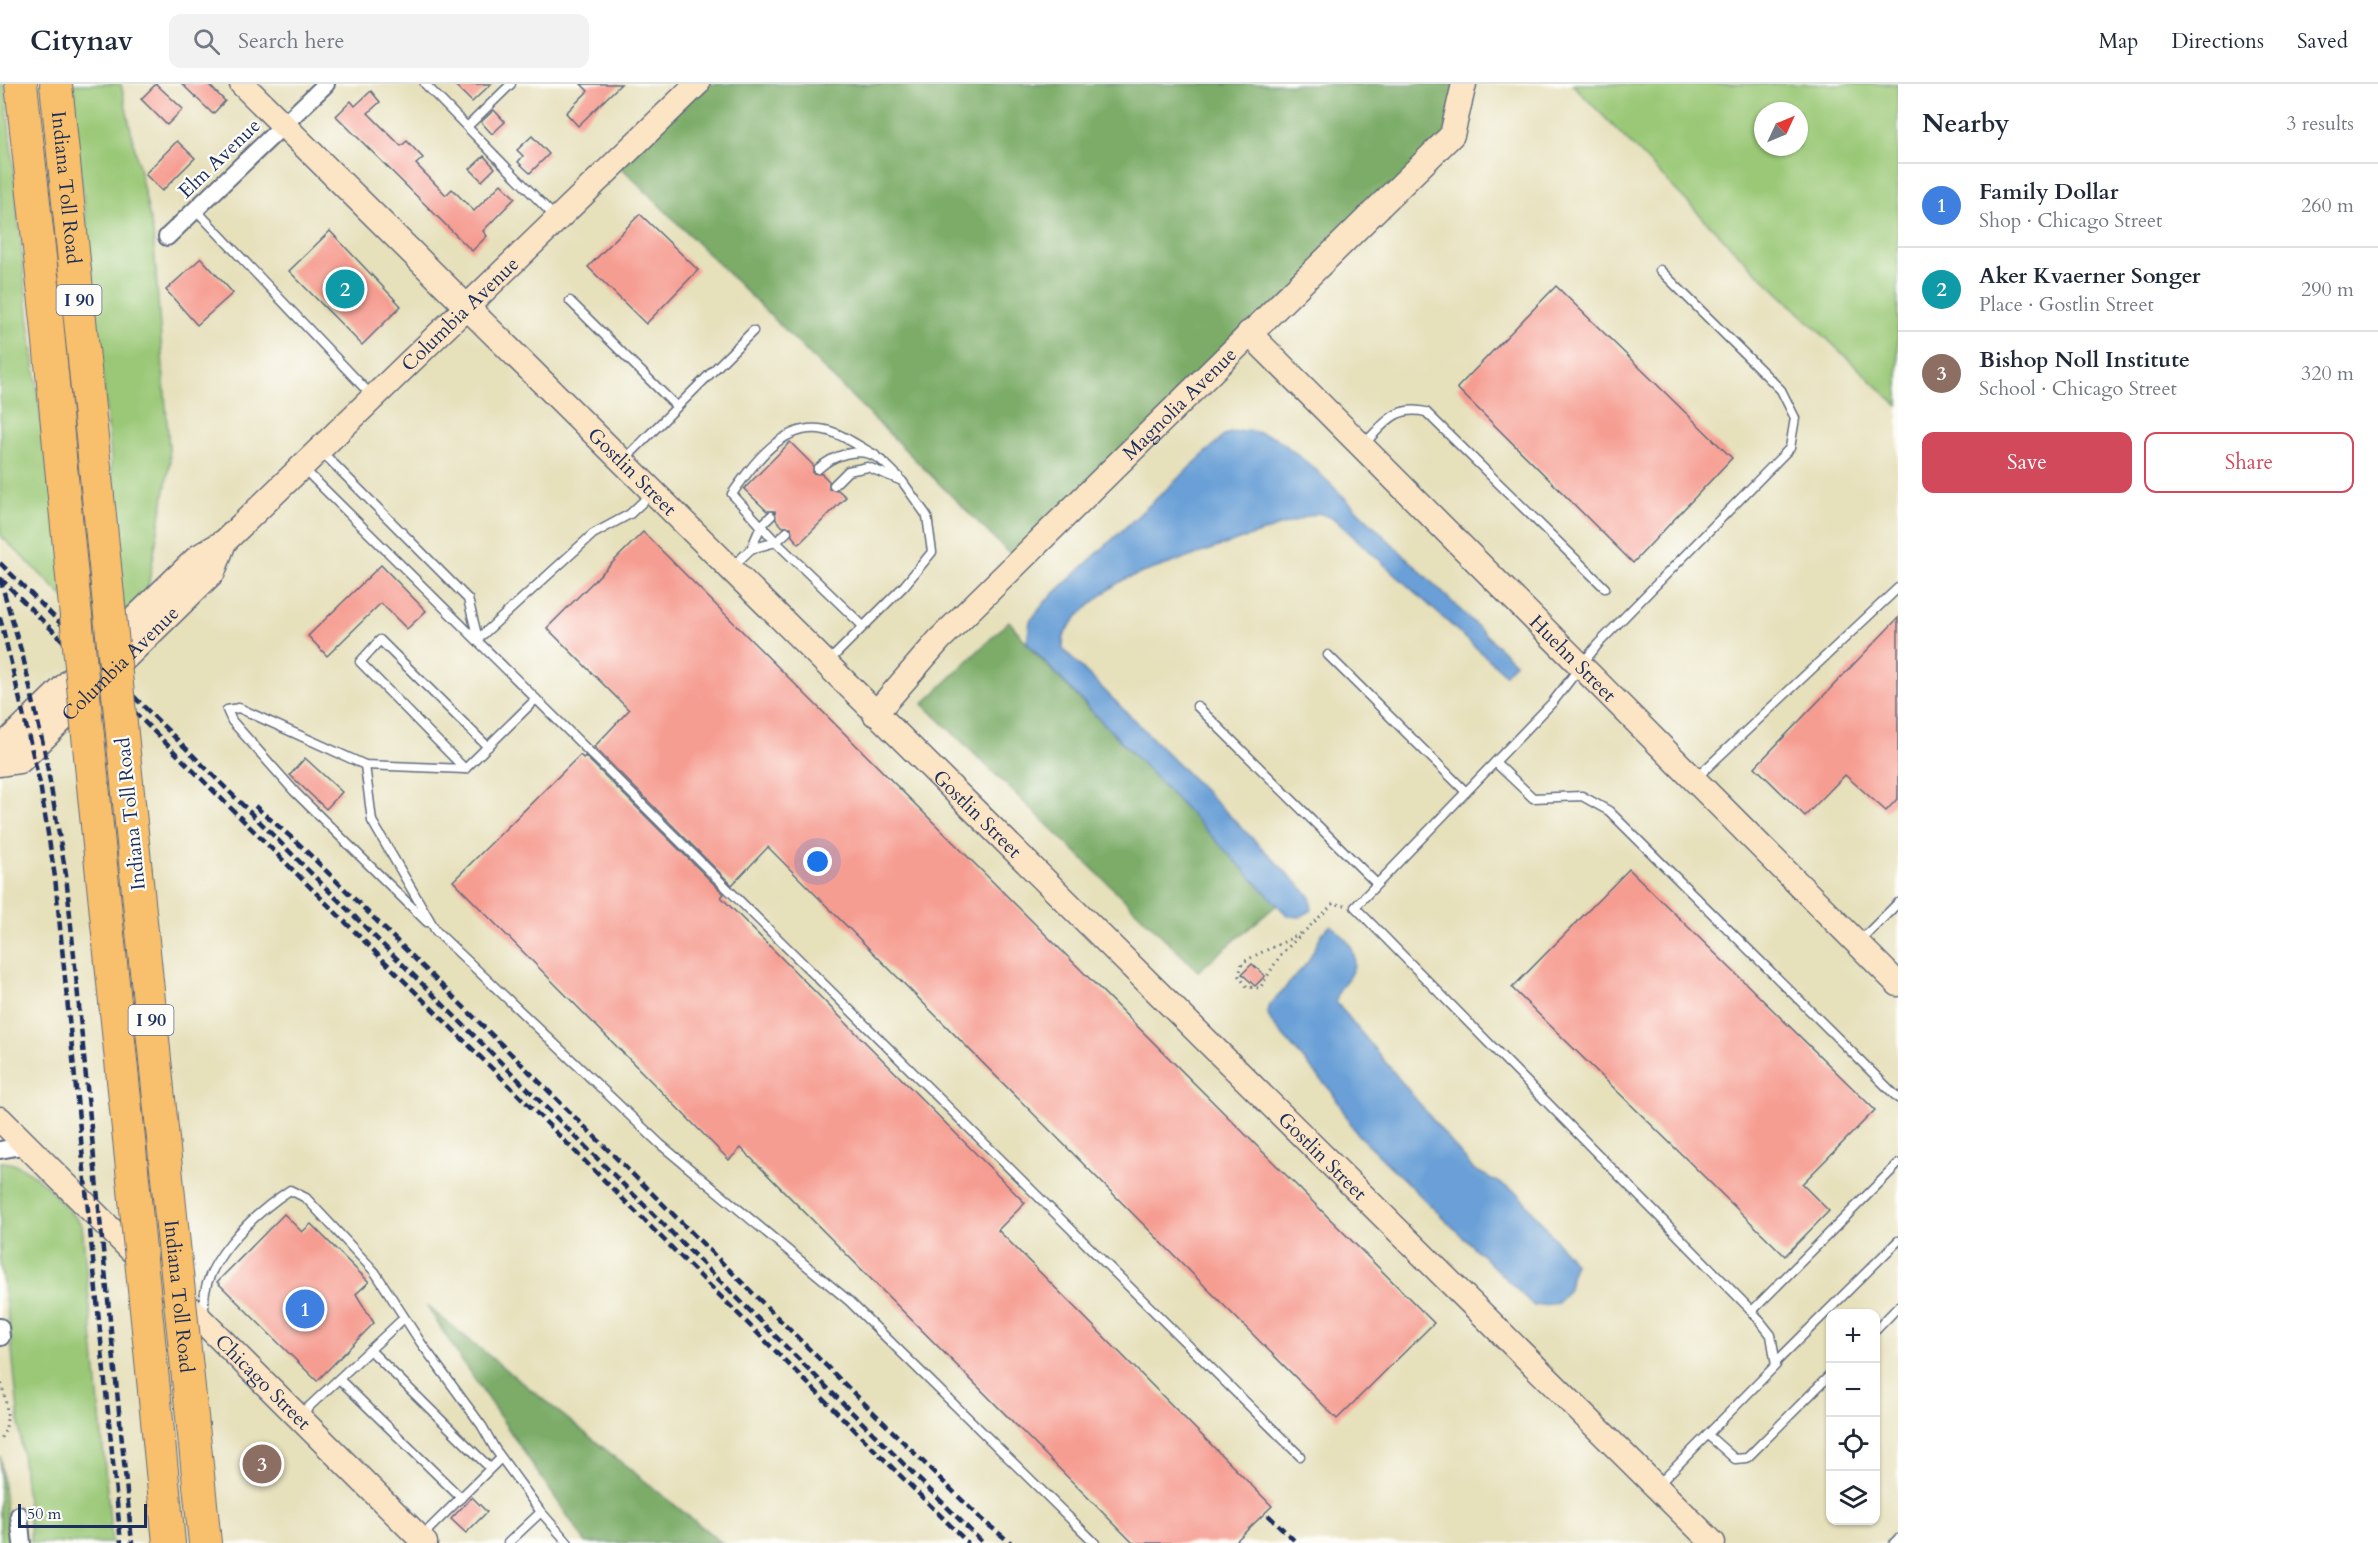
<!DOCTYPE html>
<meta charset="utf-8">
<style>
body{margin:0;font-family:Cardo,serif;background:#f2f2f3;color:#1f2937}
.controls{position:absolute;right:18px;bottom:18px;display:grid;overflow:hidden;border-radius:12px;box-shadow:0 2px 4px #0004}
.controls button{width:54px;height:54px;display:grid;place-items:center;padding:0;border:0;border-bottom:2px solid #e0e1e3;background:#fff;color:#1f2937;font:30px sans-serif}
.compass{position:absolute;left:1754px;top:18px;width:54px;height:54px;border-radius:50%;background:#fff;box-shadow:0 2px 4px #0004;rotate:46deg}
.scale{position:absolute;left:18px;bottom:15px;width:129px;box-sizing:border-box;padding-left:6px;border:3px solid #1b2f5e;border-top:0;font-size:16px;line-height:21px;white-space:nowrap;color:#1b2f5e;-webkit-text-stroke:4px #fdfcf7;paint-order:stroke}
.you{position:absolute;left:818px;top:778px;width:21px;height:21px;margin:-15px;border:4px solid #fff;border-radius:50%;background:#1a73e8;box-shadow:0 0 0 9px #1a73e833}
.badge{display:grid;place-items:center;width:39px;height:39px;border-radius:50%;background:#d1495b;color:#fff;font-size:20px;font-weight:700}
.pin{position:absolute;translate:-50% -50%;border:3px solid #fff;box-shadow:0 2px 6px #0006}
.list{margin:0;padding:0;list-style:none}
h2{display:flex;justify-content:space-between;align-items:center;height:78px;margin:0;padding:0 24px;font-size:26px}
h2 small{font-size:20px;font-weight:400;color:#747a83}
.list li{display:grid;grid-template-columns:39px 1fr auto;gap:18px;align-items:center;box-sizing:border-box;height:84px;padding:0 24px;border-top:2px solid #e0e1e3}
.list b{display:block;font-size:22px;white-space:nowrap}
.list p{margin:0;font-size:20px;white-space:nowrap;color:#747a83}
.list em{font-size:20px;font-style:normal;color:#747a83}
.actions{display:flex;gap:12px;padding:18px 24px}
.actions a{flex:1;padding:14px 0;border:2px solid #d1495b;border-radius:12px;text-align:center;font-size:21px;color:#d1495b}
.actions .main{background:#d1495b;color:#fff}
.icon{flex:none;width:33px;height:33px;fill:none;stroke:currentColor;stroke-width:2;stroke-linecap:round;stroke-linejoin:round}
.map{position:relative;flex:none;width:1898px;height:1459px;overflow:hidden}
header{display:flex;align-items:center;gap:36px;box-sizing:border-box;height:84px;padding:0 30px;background:#fff;border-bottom:2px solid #e0e1e3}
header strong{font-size:28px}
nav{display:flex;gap:33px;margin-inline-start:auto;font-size:21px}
.search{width:420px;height:54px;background:#f2f2f3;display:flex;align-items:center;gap:15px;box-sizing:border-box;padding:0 21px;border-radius:12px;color:#747a83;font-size:22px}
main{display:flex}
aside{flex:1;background:#fff}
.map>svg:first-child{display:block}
.green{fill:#9ac876;stroke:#5a7c6a;stroke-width:1.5;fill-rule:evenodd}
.forest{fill:#7bac67;stroke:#4b6e62;stroke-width:1.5}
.water{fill:#6aa0d7;stroke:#42689a;stroke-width:1.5}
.building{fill:#f69d92}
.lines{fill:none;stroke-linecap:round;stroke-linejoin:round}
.lane-casing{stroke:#626d7f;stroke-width:11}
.street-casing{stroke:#626d7f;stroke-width:20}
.secondary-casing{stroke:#626d7f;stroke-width:27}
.highway-casing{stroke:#626d7f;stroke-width:34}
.path{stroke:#626d7f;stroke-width:3;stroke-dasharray:1.5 4.5;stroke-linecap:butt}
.lane{stroke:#fff;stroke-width:8}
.street{stroke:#fff;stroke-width:16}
.secondary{stroke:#fce5c4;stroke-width:24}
.highway{stroke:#f8bf6c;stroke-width:32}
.rail{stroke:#1b2f5e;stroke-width:4.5;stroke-dasharray:9 4.5;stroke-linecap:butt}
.highway-bridge-casing{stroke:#626d7f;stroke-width:34;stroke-linecap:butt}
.highway-bridge{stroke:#f8bf6c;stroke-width:32}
.labels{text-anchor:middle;stroke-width:4.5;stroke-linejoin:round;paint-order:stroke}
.shield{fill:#fdfcf7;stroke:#5f6c8c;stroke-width:1.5}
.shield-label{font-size:18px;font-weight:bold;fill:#1b2f5e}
.street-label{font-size:20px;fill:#1b2f5e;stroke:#fdfcf7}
</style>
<header>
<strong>Citynav</strong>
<div class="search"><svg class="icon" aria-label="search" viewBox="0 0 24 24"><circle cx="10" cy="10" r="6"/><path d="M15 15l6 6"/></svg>Search here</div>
<nav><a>Map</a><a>Directions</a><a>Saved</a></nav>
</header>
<main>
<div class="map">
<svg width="1898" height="1459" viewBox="0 0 1898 1459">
<rect width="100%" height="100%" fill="#fdfcf7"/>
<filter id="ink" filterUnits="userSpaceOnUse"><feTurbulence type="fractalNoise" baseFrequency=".0167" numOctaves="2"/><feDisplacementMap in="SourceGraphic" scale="12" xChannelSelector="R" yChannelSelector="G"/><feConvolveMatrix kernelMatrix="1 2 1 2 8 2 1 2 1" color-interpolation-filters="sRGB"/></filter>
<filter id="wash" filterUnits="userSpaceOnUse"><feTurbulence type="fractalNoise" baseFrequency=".008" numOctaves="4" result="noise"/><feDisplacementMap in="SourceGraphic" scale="24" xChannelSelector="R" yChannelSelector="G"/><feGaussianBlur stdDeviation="1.35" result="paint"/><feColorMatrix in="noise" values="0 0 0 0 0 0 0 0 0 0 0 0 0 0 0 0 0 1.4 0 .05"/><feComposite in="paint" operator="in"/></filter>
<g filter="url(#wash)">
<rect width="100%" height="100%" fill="#e6e0bb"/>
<g class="green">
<polygon points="0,0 5,0 28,229 44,359 85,418 112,425 111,372 71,0 121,0 153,149 170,378 147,509 101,549 0,451"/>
<path d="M1572,0H1898V322L1749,181ZM1763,27H1799V63H1763Z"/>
<path d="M0,1078C32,1077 62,1120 82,1141L112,1459H31L10,1247L0,1179Z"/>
<polygon points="0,1372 9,1459 0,1459"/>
</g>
<g class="forest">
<polygon points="697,0 1464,0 1452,51 1019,479 616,78"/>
<polygon points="1009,537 1034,568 1278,820 1198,887 923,620"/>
<polygon points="427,1222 722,1459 586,1459 462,1277"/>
</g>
<g class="water">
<path d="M1248,346L1275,353L1314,384L1515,579L1505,590L1333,434L1318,429L1125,495C1108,504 1077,530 1067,546C1063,551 1063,558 1063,565L1310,812L1312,826L1300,833L1288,832L1027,559L1030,537L1046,517L1226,350Z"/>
<path d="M1331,841C1345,853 1362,869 1351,889C1344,901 1338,904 1336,918L1473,1085L1518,1109L1574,1179L1569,1204L1558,1219L1534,1222L1357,1050L1332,1008L1272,939L1268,930L1269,922L1308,878L1322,849Z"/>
</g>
<g id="blocks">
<g class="building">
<polygon points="156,0 183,25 167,41 141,15"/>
<polygon points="182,0 208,0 225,17 213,30"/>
<polygon points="454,0 491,0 472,18"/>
<polygon points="581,0 621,0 578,42 566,29 588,7"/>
<polygon points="371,7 380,18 368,29 401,62 407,57 423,74 416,80 446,111 452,105 474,127 501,100 515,114 483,147 487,152 472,167 336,32 351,17 355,22"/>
<polygon points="494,26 505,38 492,50 481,38"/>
<polygon points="532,52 549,70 530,89 518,78 523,72 517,66"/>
<polygon points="177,57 195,74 162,107 145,90"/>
<polygon points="484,72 495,84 482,97 470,85"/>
<polygon points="640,130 698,186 646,240 588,183"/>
<polygon points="330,147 401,222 362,261 289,187"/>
<polygon points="201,174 233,209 197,241 166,206"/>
<polygon points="1556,202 1732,374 1633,479 1457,304"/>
<polygon points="790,358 813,381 813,389 822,390 829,397 829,405 838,406 846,413 799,460 792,452 791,443 783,443 776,436 775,427 767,427 744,405"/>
<polygon points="643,448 1434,1239 1337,1335 768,763 732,801 594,663 629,626 547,544"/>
<polygon points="381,481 426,527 407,545 381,519 327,572 308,552"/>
<polygon points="1898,534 1898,714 1886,727 1845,691 1805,732 1755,683"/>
<polygon points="580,671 583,674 585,672 724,810 721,813 1025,1119 998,1146 1272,1422 1234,1459 1133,1459 741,1064 729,1076 453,797"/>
<polygon points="305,674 342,708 326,725 290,691"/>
<polygon points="1629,785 1875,1026 1802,1100 1829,1127 1785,1172 1512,904"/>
<polygon points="1252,880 1265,892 1255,902 1242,890"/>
<polygon points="284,1130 302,1148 311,1140 369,1198 356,1210 374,1239 317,1297 217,1198"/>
<polygon points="472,1413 487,1428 466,1449 451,1435"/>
</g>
</g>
</g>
<g filter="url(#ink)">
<use href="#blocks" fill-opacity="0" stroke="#626d7f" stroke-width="1.5"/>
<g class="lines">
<g class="lane-casing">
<g id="lane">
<polyline points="425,0 555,133"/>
<polyline points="468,42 511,0"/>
<polyline points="196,126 371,311"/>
<polyline points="1660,186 1781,306 1795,334 1790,364 1598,560 1552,619 1355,823 1752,1227 1898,1080"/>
<polyline points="570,217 676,322"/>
<path d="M1364,360C1385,339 1395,321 1426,328L1605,504"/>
<polyline points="320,366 468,515 478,555"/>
<polyline points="623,377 753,247"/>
<polyline points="302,383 1300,1372"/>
<path d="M818,385C832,372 858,362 876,373C884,377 891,386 898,392"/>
<polyline points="751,465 761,442 771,432"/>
<polyline points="731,484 751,465 776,458 787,448"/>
<path d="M863,542L776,458L732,410C753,380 783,337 825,346C841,349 860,363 875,371"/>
<polyline points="478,555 593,450 630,430 651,410"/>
<polyline points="1328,571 1466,708"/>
<polyline points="828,578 904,502 932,468 927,432 902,397 868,383 848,387 834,401"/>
<polyline points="1197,622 1377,800"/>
<polyline points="488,663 380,556 360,578 465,685 536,615"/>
<polyline points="1495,678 1533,714 1582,712 1609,727 1898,1014"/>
<polyline points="365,681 372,737 436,847 660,1060 849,1217 1095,1459"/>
<polyline points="1695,695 1898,504"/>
<polyline points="427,838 295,708 232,637 227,626 239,624 365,681 465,685"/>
<polyline points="1858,859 1898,819"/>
<path d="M205,1230C195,1183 254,1130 290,1106L306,1114L375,1188L421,1259L482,1342L495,1365L541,1428L568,1459"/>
<polyline points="1876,1246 1898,1223"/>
<polyline points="370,1266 490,1384"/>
<polyline points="1776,1278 1898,1157"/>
<polyline points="339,1295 461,1414"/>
<polyline points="299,1332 404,1234"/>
<polyline points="1708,1351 1735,1375 1747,1374 1830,1291"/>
<polyline points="1657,1402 1776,1281 1771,1251 1752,1227"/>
<polyline points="420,1454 501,1374"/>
<polyline points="508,1459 541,1428"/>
<polyline points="1894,1459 1898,1455"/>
</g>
</g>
<g class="street-casing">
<g id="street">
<polyline points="167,153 326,0"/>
<polyline points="0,1066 27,1061"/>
<polyline points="0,1243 1,1253"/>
<polyline points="19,1431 22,1459"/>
</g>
</g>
<g class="secondary-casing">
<g id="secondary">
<path id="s1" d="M242,0L1713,1459"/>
<path id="s2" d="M1249,249L1898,900"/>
<path id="s3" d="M875,630L939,556L1452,51L1464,0"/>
<path id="s4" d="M0,672L4,661L198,473L224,458L697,0"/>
<path id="s5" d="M0,680L20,677L213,488L224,458"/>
<path id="s6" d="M0,1035L425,1459"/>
</g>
</g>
<g class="highway-casing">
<g id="highway">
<polyline points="21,0 47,237 62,393"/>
<path id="s7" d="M56,0L100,432"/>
<polyline points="136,788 166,1084"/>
<polyline points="102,791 128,1045"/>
<polyline points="154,1306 169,1459"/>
<polyline points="193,1342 205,1459"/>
</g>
</g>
<g class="path">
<path d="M1300,849C1281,861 1261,867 1242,879L1239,892L1247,903L1260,904L1281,870L1333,820L1345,821"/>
<path d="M0,1294C5,1314 13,1339 0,1356"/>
</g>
<use href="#lane" class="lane"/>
<use href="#street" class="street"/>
<use href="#secondary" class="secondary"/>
<use href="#highway" class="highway"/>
<g class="rail">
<polyline points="0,479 983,1459"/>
<polyline points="0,494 968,1459"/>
<polyline points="0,495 23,573 45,669 66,791 132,1459"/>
<polyline points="0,533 40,700 55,793 121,1459"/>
<polyline points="255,722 299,760 981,1435 1011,1459"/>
<polyline points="1268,1431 1297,1459"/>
</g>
<g class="highway-bridge-casing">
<g id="highway-bridge">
<polyline points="62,393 102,791"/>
<polyline points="100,432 136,788"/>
<polyline points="128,1045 154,1306"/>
<path id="s8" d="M166,1084L193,1342"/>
</g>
</g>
<use href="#highway-bridge" class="highway-bridge"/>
</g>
</g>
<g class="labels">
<g class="shield">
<rect x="56.5" y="201" width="45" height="30" rx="4.5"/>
<rect x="128.5" y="921" width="45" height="30" rx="4.5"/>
</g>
<g class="shield-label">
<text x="79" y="222">I 90</text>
<text x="151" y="942">I 90</text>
</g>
<g class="street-label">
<text transform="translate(219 74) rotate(-44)" y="7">Elm Avenue</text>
<text dy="7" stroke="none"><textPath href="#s7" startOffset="104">Indiana Toll Road</textPath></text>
<text dy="7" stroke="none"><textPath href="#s4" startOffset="640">Columbia Avenue</textPath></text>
<text dy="7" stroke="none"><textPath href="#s3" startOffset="435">Magnolia Avenue</textPath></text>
<text dy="7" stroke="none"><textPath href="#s1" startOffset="550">Gostlin Street</textPath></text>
<text dy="7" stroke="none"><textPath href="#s2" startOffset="459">Huehn Street</textPath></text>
<text dy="7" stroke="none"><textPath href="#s5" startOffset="160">Columbia Avenue</textPath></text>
<text transform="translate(130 730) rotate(-96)" y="7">Indiana Toll Road</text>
<text dy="7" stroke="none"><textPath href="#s1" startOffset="1036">Gostlin Street</textPath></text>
<text dy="7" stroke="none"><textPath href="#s1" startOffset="1522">Gostlin Street</textPath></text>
<text dy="7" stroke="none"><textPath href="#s8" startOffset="129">Indiana Toll Road</textPath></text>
<text dy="7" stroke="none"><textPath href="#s6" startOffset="372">Chicago Street</textPath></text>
</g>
</g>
</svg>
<div class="controls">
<button>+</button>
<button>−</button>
<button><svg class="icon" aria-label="locate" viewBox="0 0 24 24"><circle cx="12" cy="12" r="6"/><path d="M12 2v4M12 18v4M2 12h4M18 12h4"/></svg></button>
<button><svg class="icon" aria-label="layers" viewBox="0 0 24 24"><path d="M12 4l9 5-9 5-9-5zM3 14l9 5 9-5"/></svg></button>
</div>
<svg class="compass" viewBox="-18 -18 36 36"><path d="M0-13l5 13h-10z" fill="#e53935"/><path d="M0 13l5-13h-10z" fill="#747a83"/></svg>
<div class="scale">50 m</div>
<div class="you"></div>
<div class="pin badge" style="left:305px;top:1225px;background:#3f7fe0">1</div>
<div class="pin badge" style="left:345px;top:205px;background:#0f9aa8">2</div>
<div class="pin badge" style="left:262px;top:1380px;background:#8d6e63">3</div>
</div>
<aside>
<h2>Nearby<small>3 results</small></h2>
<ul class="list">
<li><span class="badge" style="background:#3f7fe0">1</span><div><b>Family Dollar</b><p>Shop · Chicago Street</p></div><em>260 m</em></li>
<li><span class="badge" style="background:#0f9aa8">2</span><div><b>Aker Kvaerner Songer</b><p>Place · Gostlin Street</p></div><em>290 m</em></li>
<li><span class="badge" style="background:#8d6e63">3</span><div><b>Bishop Noll Institute</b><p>School · Chicago Street</p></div><em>320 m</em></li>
</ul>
<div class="actions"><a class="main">Save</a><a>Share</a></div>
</aside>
</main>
